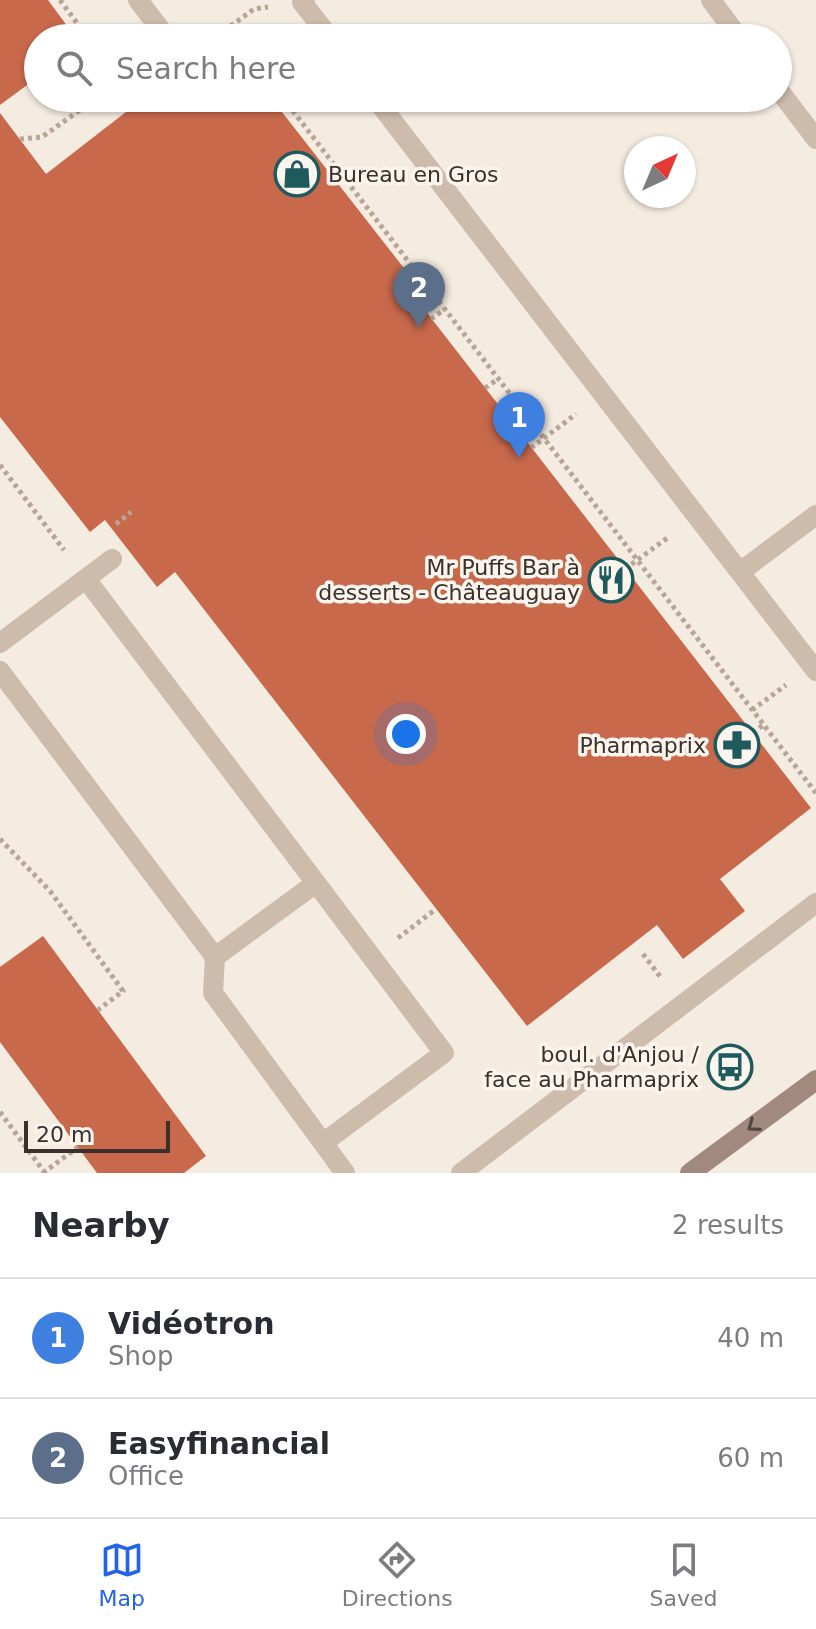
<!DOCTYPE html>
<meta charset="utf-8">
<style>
body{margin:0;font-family:"DejaVu Sans",sans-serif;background:#f7f7f7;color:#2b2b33}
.compass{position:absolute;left:624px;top:136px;width:72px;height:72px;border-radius:50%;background:#fff;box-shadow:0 2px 6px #0004;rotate:44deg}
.scale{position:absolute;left:24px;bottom:20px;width:146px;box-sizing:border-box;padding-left:8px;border:4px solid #3b302b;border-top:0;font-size:22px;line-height:28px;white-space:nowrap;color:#3b302b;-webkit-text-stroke:6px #fbf5ee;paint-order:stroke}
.you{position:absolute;left:406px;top:734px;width:28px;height:28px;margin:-20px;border:6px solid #fff;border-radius:50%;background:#1a73e8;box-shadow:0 0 0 12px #1a73e833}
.badge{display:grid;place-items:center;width:52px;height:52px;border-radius:50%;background:#2563eb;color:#fff;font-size:26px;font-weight:700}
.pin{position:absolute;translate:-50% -66px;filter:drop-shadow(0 2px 4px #0008)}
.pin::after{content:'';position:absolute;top:42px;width:28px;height:24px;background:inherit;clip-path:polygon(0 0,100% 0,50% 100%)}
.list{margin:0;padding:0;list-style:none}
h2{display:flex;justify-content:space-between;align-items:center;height:104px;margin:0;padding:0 32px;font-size:34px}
h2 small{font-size:26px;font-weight:400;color:#7c7c81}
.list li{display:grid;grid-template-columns:52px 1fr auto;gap:24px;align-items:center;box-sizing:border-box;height:120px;padding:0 32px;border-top:2px solid #e1e1e2}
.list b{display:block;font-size:30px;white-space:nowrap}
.list p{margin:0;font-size:26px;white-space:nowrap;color:#7c7c81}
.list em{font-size:26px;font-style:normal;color:#7c7c81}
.icon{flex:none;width:44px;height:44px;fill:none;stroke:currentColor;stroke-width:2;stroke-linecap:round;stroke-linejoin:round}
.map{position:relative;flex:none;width:816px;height:1173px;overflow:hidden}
.search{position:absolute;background:#fff;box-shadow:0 2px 6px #0004;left:24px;right:24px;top:24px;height:88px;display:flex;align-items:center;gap:20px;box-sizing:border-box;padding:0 28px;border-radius:44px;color:#7c7c81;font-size:30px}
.sheet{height:344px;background:#fff}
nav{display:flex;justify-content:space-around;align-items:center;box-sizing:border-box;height:112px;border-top:2px solid #e1e1e2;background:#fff;font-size:22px;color:#7c7c81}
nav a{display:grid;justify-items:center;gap:4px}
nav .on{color:#2563eb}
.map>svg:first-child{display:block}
.building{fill:#c8694b}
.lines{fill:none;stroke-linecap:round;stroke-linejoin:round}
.path{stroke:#b9a596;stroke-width:5;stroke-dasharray:4 4;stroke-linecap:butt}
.lane{stroke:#cdbbac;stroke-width:20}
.secondary{stroke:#a18a7d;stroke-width:20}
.oneway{stroke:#544640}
.labels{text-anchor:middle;stroke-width:7;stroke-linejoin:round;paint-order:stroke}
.poi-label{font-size:22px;fill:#3b302b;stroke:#fbf5ee;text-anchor:end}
</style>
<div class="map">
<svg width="816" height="1173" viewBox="0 0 816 1173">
<rect width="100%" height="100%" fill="#f4ebe1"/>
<g class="building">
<polygon points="0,0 48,0 76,38 38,38 38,77 0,105"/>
<polygon points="144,98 271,98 414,281 407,287 811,808 720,879 745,911 683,959 657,925 527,1026 175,572 157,587 105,520 90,532 0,417 0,113 46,174"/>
<polygon points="43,936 206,1156 184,1173 97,1173 0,1042 0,967"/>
</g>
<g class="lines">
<g class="path">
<polyline points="60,0 88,38"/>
<polyline points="236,38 228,28 254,9 268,7"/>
<polyline points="283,98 816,793"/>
<polyline points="20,139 42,137 97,98"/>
<polyline points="431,319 445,309"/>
<polyline points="485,388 498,379"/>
<polyline points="531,448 576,414"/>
<polyline points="0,465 64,550"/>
<polyline points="116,524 131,512"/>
<polyline points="625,569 670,536"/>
<polyline points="752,710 786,685"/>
<polyline points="753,733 763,725"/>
<polyline points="0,839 50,891 123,991 98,1010"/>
<polyline points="398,938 436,909"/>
<polyline points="643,954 662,979"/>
<polyline points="0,1112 45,1173"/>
<polyline points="43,1173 78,1147"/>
</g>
<g class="lane">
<polyline points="138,0 167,38"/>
<polyline points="305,0 302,2 330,38"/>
<polyline points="711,0 739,38"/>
<polyline points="778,89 816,139"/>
<polyline points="375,98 816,671"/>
<polyline points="740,572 816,515"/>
<polyline points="86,579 316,883"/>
<polyline points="0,643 112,559"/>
<polyline points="0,671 215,957"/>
<polyline points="323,1143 444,1053 316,883 215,957 213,993 345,1173"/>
<polyline points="461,1173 816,903"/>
</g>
<polyline class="secondary" points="690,1173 816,1080"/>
</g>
<defs><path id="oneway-chevron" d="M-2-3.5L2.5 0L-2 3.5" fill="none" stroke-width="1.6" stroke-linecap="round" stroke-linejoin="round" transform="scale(2)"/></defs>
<use class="oneway" href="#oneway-chevron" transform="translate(753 1126) rotate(144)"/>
<defs>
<g id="shop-ring" transform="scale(2.3)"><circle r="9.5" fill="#fbf5ee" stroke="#1f5a5e" stroke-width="1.5"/><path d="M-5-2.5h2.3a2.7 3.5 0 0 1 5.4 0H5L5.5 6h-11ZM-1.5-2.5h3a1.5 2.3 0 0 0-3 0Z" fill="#1f5a5e"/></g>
<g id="restaurant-ring" transform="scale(2.3)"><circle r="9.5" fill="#fbf5ee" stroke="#1f5a5e" stroke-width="1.5"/><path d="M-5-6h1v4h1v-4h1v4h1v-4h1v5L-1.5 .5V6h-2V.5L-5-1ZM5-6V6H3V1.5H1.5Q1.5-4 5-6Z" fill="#1f5a5e"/></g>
<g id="pharmacy-ring" transform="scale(2.3)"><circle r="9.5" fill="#fbf5ee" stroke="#1f5a5e" stroke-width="1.5"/><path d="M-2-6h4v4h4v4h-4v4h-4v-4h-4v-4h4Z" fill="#1f5a5e"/></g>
<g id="bus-ring" transform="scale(2.3)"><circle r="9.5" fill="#fbf5ee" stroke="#1f5a5e" stroke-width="1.5"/><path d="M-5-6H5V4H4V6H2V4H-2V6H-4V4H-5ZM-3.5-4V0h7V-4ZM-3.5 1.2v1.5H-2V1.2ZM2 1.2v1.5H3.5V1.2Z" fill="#1f5a5e"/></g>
</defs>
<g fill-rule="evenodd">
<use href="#shop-ring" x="297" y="174"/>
<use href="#restaurant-ring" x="611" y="580"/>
<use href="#pharmacy-ring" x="737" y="745"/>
<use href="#bus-ring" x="730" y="1067"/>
</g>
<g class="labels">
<g class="poi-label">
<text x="328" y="182" text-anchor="start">Bureau en Gros</text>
<text x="580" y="575">Mr Puffs Bar à<tspan x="580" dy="25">desserts - Châteauguay</tspan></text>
<text x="706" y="753">Pharmaprix</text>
<text x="699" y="1062">boul. d'Anjou /<tspan x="699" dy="25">face au Pharmaprix</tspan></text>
</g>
</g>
</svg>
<svg class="compass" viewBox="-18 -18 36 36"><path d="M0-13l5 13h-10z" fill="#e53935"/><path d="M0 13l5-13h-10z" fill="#7c7c81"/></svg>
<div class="scale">20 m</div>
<div class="you"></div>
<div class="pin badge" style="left:519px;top:458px;background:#3f7fe0">1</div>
<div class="pin badge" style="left:419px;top:328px;background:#5c6f8a">2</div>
<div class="search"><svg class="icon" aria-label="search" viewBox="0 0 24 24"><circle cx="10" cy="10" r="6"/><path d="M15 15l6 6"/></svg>Search here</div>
</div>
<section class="sheet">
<h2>Nearby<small>2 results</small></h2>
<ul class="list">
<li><span class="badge" style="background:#3f7fe0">1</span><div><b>Vidéotron</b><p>Shop</p></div><em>40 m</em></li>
<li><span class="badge" style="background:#5c6f8a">2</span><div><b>Easyfinancial</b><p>Office</p></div><em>60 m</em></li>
</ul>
</section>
<nav>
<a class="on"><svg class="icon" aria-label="map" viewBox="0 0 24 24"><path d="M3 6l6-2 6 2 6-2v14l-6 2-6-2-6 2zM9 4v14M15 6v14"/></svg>Map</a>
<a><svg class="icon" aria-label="directions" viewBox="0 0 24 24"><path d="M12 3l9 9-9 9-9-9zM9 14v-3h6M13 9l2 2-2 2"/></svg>Directions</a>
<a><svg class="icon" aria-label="saved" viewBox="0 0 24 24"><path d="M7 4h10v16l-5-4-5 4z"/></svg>Saved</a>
</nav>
